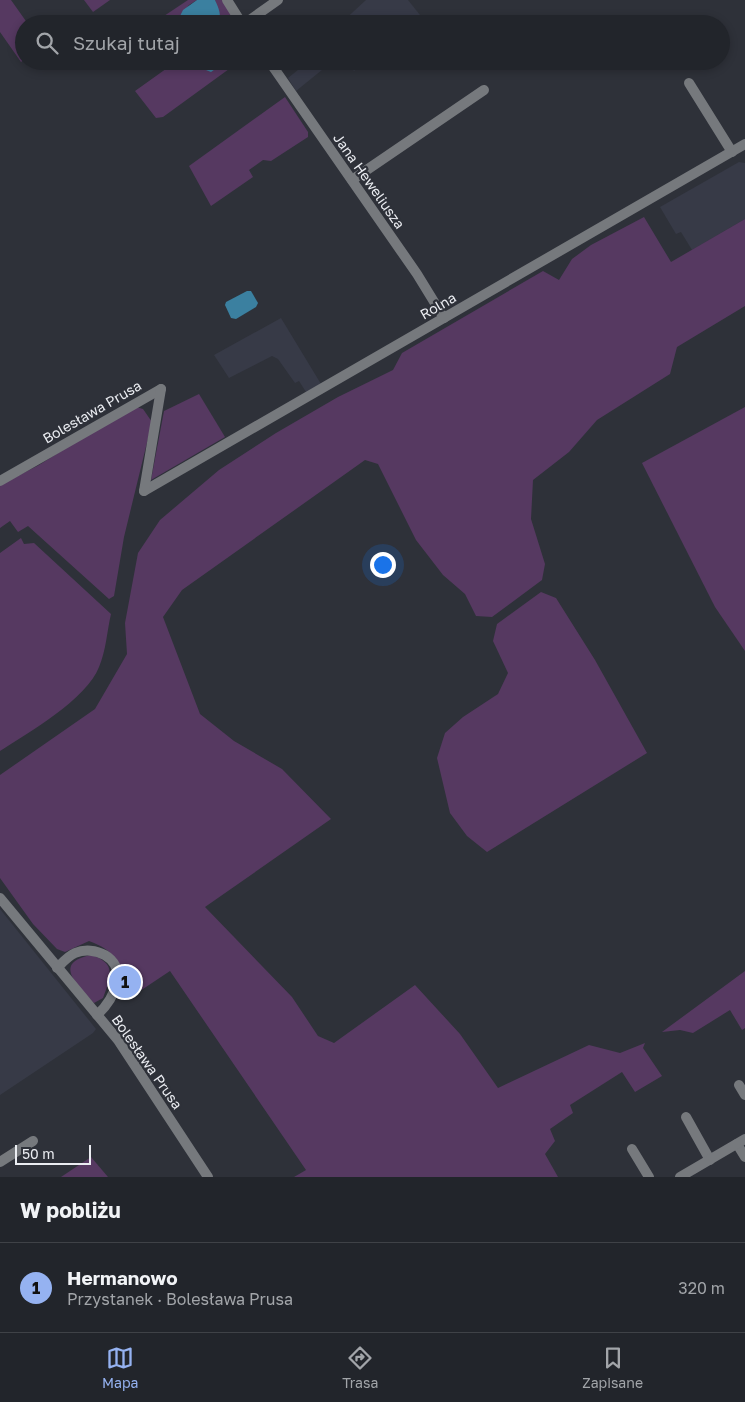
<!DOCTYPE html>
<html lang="pl">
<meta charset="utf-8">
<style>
body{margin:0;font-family:"Golos Text",sans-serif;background:#2e3137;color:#f1f3f6}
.scale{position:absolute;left:15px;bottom:12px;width:76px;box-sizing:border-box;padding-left:5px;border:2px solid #ebedf2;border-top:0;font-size:14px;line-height:18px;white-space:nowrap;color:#ebedf2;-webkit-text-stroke:4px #2e3139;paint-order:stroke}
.you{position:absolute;left:382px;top:564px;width:18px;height:18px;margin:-12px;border:4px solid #fff;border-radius:50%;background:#1a73e8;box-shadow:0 0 0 8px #1a73e833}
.badge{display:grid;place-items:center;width:32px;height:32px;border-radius:50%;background:#95b2f1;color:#111;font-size:16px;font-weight:700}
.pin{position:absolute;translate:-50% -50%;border:2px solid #fff;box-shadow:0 1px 5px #0006}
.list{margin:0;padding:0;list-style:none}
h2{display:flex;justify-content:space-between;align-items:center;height:65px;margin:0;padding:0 20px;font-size:21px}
h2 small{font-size:16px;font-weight:400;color:#a2a5a9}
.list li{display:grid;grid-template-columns:32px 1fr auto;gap:15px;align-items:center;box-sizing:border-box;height:90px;padding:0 20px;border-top:1px solid #3f4247}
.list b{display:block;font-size:19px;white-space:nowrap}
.list p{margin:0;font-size:16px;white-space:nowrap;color:#a2a5a9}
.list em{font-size:16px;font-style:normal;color:#a2a5a9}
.icon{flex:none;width:28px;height:28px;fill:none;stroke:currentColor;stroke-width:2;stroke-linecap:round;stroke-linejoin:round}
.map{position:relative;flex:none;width:745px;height:1177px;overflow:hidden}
.search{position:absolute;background:#22252b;box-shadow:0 2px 8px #0003;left:15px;right:15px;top:15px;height:55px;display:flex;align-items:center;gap:12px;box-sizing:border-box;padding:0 18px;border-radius:28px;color:#a2a5a9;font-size:19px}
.sheet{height:155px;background:#22252b}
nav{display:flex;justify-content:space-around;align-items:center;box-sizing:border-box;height:70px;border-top:1px solid #3f4247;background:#22252b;font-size:14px;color:#a2a5a9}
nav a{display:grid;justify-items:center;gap:2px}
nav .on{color:#95b2f1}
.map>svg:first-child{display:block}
.built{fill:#373a47}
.green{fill:#563961}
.water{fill:#3b80a0}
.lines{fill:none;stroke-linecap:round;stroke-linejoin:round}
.minor{stroke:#76797d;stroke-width:10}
.labels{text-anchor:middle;stroke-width:4.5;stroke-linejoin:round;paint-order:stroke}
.street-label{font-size:14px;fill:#ebedf2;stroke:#2e3139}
</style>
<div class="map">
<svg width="745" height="1177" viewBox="0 0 745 1177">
<rect width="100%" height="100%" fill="#2e3139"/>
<g class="built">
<polygon points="366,0 408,0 424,20 418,24 340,24"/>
<polygon points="309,61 333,61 296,91 288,78"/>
<polygon points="346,61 367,61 354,71"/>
<polygon points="739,162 745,163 745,219 692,250 681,232 676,234 660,207"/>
<polygon points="281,318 321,384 306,392 299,381 295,383 278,359 272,356 229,378 214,355"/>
<polygon points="0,909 96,1029 93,1033 0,1095"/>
</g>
<g class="green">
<polygon points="0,0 11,0 28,24 24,24 24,60 21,62 0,32"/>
<polygon points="84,0 110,0 93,12"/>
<polygon points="188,0 197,0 189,5 176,21 176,24 152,24"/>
<polygon points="215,0 223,0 239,24 218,24 220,18"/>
<polygon points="167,61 198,61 206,70 221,66 226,61 240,61 163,117 156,118 135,91 170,66"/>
<polygon points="285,97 308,132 308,137 271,161 263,160 249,170 253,177 211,206 189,166"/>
<path d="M644,217L671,262L745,219V306L677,347L670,374L597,420L569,452L533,480L531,519L545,564L542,580L492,617L476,616L465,594L443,575L416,540L378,464L365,460L182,590L163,617L200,714L234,741L282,769L331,819L205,907L292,997L318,1036L334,1043L415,985L460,1034L498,1088L589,1045L620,1053L645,1043L643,1048L662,1076L635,1092L622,1072L570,1105L573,1113L550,1129L555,1141L545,1154L558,1177H294L306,1170L170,971L143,989L120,998L117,994L126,988L129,977C111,959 118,952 89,941L65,952L57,949L33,924L0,878V775L95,709L127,654L125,623L138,553L160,520L219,470L276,433L338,397L393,370L402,353L543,271L559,280L572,259L591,245Z"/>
<polygon points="199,394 225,437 151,480 164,411"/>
<polygon points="133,406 143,409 152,422 124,537 114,596 109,599 28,526 18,532 10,521 0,528 0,485 39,465"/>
<polygon points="745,407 745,651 715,607 642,463"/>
<path d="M21,538L24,544L34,543L111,614C107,631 106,651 99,667C87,699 28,733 0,751V553Z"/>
<polygon points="541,592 556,598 595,660 647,753 487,852 467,836 450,813 437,758 445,733 463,717 498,694 508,673 493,641 497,624"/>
<path d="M91,955C117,963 111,977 103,998L94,1003C79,986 51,963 91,955Z"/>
<polygon points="745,971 745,1028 742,1030 730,1010 693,1033 680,1030 662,1032"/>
<polygon points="91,1157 108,1177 61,1177"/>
</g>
<g class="water">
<path d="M197,0H215C219,9 222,15 218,24H176L183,10Z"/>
<polygon points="198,61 226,61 211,72 206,70"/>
<polygon points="247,291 251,291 258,303 256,307 236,319 231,318 225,305 226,302"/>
</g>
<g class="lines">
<g class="minor">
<polyline points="227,0 242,24"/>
<polyline points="244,24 278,0"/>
<polyline points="269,61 417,274 444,318"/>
<polyline points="689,83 732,152"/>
<polyline points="352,180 484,90"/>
<polyline points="0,481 161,389"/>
<polyline points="144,491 745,144"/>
<polyline points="144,491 161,389"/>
<polyline points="0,898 118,1040 208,1177"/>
<path d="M57,968C62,963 68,956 75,953C94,945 122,957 117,982C114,995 107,1006 97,1015"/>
<polyline points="739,1085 745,1095"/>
<polyline points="686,1117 710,1160"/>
<polyline points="737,1144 745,1157"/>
<polyline points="632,1149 649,1177"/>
<polyline points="0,1162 33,1141"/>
<polyline points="680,1177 745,1139"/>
</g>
</g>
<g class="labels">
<g class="street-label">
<text transform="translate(369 181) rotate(55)" y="5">Jana Heweliusza</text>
<text transform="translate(438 306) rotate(-30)" y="5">Rolna</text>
<text transform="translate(92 412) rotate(-30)" y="5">Bolesława Prusa</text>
<text transform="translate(147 1062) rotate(55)" y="5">Bolesława Prusa</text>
</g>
</g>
</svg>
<div class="scale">50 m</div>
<div class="you"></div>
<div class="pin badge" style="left:125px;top:982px">1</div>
<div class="search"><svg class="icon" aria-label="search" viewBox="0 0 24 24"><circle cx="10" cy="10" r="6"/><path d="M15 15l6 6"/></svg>Szukaj tutaj</div>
</div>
<section class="sheet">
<h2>W pobliżu<small></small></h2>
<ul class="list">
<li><span class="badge">1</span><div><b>Hermanowo</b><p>Przystanek · Bolesława Prusa</p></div><em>320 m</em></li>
</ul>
</section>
<nav>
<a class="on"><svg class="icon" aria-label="map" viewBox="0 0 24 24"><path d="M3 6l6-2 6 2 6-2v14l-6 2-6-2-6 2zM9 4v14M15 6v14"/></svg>Mapa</a>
<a><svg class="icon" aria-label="directions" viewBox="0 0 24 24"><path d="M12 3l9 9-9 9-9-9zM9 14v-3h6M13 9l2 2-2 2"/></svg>Trasa</a>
<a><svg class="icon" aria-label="saved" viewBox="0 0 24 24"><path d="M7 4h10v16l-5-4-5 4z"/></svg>Zapisane</a>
</nav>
